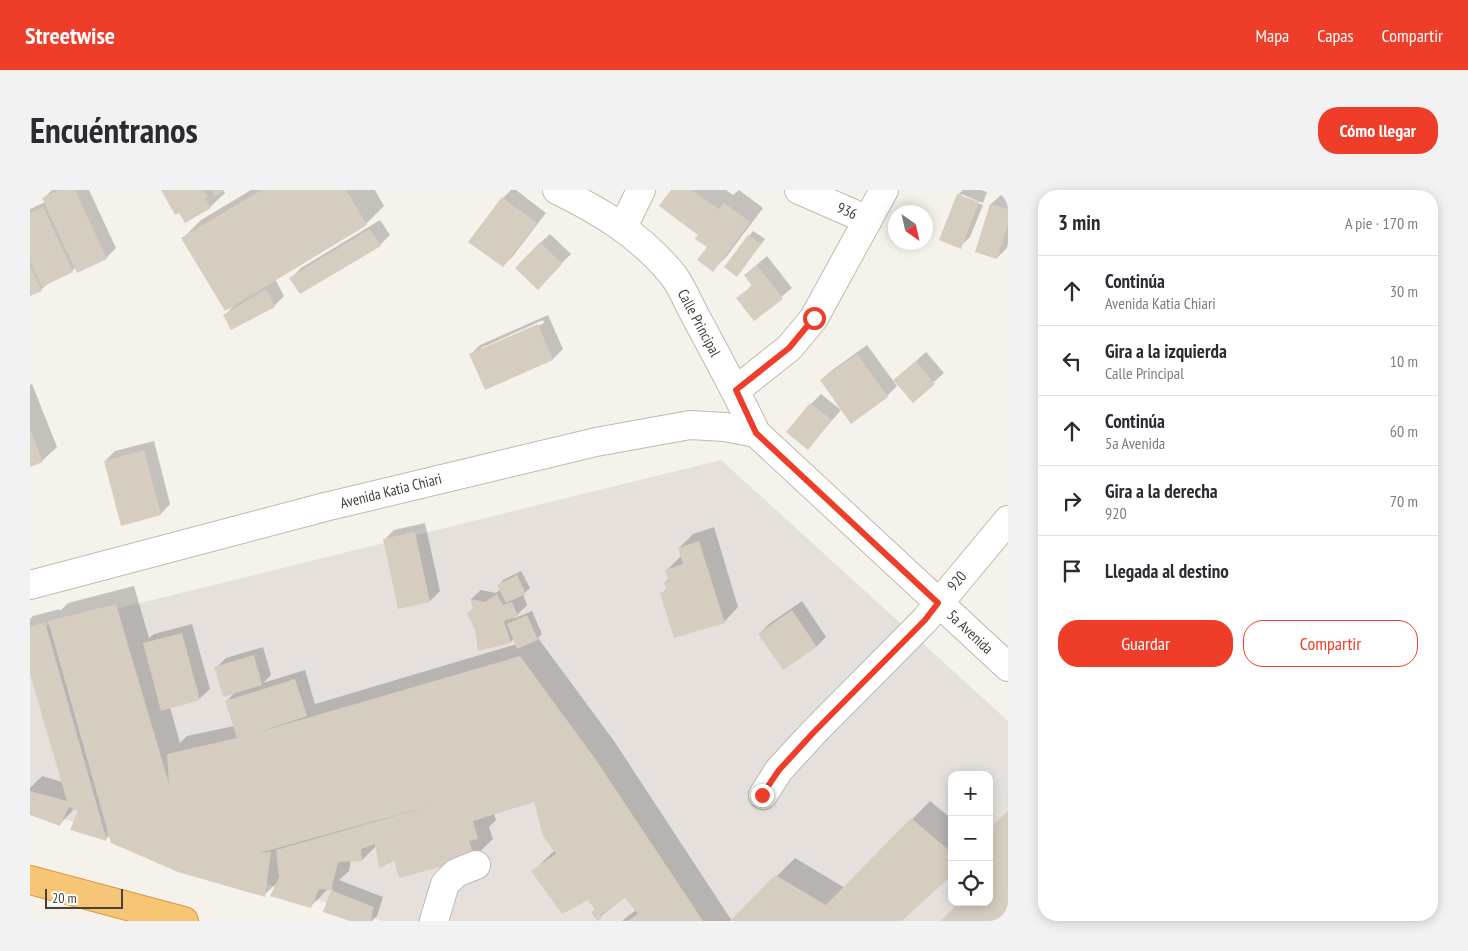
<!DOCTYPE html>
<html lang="es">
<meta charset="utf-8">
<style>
body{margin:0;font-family:"PT Sans Narrow",sans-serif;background:#f2f2f3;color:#2b2b33}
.controls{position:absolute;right:15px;bottom:15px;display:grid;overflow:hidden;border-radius:10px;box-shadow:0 2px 12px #0003}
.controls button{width:45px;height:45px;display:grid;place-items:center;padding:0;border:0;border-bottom:1px solid #e1e1e2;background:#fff;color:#2b2b33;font:25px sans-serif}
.compass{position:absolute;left:858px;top:15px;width:45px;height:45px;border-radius:50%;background:#fff;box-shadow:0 2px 12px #0003;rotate:146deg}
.scale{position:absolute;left:15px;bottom:12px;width:78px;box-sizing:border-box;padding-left:5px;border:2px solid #494239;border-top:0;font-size:14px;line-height:18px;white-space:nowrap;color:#494239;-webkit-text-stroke:4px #fff;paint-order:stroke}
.stop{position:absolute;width:15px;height:15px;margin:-11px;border:4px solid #ee3d29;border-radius:50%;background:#fff}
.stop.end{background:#ee3d29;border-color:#fff;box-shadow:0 1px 5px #0008}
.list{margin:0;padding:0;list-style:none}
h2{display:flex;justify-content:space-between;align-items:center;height:65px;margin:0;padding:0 20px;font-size:21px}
h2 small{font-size:16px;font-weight:400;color:#7c7c81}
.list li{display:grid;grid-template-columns:32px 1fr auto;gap:15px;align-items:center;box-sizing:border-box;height:70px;padding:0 20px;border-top:1px solid #e1e1e2}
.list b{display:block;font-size:19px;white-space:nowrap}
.list p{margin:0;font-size:16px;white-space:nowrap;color:#7c7c81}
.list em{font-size:16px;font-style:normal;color:#7c7c81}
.actions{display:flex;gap:10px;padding:15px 20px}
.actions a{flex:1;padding:11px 0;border:1px solid #ee3d29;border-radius:20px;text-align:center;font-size:18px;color:#ee3d29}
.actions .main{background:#ee3d29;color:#fff}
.icon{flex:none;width:28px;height:28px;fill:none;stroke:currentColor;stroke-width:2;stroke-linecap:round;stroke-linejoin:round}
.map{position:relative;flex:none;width:978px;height:731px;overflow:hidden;border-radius:20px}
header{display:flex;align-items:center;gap:30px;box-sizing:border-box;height:70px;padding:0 25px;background:#ee3d29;color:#fff}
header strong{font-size:24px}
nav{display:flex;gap:28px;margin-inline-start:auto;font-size:18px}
.intro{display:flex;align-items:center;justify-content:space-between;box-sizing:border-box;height:120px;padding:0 30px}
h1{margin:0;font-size:35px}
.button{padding:12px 22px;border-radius:20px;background:#ee3d29;color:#fff;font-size:18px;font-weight:700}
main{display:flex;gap:30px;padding:0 30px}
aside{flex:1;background:#fff;border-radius:20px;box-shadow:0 2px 12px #0003}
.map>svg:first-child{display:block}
.industrial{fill:#e5e0dc;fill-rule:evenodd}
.shadow{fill:#0003;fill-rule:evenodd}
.building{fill:#d6cdc1}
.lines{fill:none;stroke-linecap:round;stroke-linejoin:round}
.minor-casing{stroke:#c0b9ae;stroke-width:30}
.highway-casing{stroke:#d69944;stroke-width:30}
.minor{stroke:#fff;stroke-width:28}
.highway{stroke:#f6c575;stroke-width:28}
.route{stroke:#ee3d29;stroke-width:6}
.labels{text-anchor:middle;stroke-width:4;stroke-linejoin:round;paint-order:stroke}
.street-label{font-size:15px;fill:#494239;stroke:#fff}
</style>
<header>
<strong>Streetwise</strong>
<nav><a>Mapa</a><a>Capas</a><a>Compartir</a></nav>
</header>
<div class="intro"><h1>Encuéntranos</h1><a class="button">Cómo llegar</a></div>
<main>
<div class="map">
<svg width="978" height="731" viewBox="0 0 978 731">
<rect width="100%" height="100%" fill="#f5f1eb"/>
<path class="industrial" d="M691,270L978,531V731H353L0,618V440ZM922,585H959V712H922Z"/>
<g class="shadow">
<polygon points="22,0 59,0 86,58 76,68 46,77 42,81 18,93 11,100 0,105 0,19 15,12 14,8"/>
<polygon points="133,0 193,0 195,3 180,17"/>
<polygon points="221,0 345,0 354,16 336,34 245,89 254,106 244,116 195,125 205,114 153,48 171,30"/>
<polygon points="481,0 486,0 516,23 483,66 473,76 440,52 473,8"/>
<polygon points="643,0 696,0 703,5 709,0 733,18 697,66 683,80 679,57"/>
<polygon points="933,0 951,0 957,2 953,13 931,4 931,7 953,15 940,47 930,57 928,5"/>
<polygon points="971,5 978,7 978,53 977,58 967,68 961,14"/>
<polygon points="350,30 360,45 350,55 261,88 271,78"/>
<polygon points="723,41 735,49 711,80 696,77"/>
<polygon points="520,44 541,64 517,88 510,53"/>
<polygon points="737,66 762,98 724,130 708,109 722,95 715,85"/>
<path d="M518,125L533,159L523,169L456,198L441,164L450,155ZM513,130L514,133L451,160V158Z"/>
<polygon points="837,155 867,196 857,206 791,190 801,181"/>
<polygon points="896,162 914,183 883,211 865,190"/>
<polygon points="2,194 27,257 12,271 0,276 0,195"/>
<polygon points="791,204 811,220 778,258 781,214"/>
<polygon points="124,251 140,314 131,324 75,271 85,261"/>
<polygon points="395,333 410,401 400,411 369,418 354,350 364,340"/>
<polygon points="684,337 708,417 694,432 632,403 637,398 635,393 639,388 637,380 651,366 649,358 663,344"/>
<polygon points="491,381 500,398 493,404 497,415 483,429 502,421 512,444 508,448 584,551 702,731 765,668 815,698 900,611 922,629 922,683 871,731 592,731 606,720 595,707 567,729 563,722 566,719 558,709 503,681 525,660 505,611 464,623 466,630 459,637 463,649 444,667 364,670 347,655 332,670 321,670 319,681 309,690 353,707 347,726 342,731 324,731 295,722 303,699 298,699 280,717 248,692 234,705 80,645 76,649 45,618 30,634 0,624 0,598 12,586 32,592 0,479 0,429 3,426 30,419 30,421 38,413 104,396 119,448 124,444 162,434 180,499 170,508 140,517 150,553 157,546 204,536 197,511 205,502 186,478 196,468 233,457 241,485 233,493 275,480 285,514 487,454 484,448 481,452 444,418 441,409 451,400 466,403 471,399 469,395 473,390"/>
<polygon points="772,411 796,447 786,457 729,444 739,434"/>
</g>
<g class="building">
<polygon points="29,0 45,0 77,69 47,83 12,8"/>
<polygon points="131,0 174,0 178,6 175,8 181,18 155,33 149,23 145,25"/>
<polygon points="181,0 195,0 185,6"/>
<polygon points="231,0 316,0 337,35 195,121 151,48"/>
<polygon points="641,0 662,0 689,19 694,13 720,32 683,82 667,70 677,57 665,49 668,45 629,16"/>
<polygon points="927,4 949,12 931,59 909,50"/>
<polygon points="472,7 507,33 473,77 438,52"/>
<polygon points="960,14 978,19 978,34 967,69 945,62"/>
<polygon points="13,17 43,82 12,97 0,71 0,23"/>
<polygon points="340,39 351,56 270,104 259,88"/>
<polygon points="718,45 731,54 707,87 694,77"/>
<polygon points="510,52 532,74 508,100 485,78"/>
<polygon points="727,75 753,109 724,131 706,108 722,96 714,85"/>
<polygon points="0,76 12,101 0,106"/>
<polygon points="236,99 245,117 201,140 193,125"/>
<polygon points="508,134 523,170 455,200 439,164"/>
<polygon points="827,164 858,207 821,234 790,190"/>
<polygon points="886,171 905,194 883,213 863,190"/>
<polygon points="780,213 802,230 778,260 756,242"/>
<polygon points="0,239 13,272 0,277"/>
<polygon points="114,260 131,325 91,336 74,271"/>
<polygon points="385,342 400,412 368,419 353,349"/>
<polygon points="669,351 695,433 644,448 630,403 636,400 634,392 639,391 635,380 653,374 648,358"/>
<polygon points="487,385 496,404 476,413 467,395"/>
<polygon points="467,404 473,415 482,412 488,426 474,431 481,453 448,461 445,440 437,423 443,418 440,409 455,412"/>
<polygon points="86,414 139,594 137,564 207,548 195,511 265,489 277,526 229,542 490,466 566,570 673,731 597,731 608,724 595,708 570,725 572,728 567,731 561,722 565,720 558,710 532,724 501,681 526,664 513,646 504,612 443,631 448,649 439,651 445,668 369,688 364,671 349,678 345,654 331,659 332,671 308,672 301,700 344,717 340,731 320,731 293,722 301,700 289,699 281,718 240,706 249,687 246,660 407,614 229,663 241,662 235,707 148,682 81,653 18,431"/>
<polygon points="762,420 787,457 753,480 728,444"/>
<polygon points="497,425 508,450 487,459 477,434"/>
<polygon points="15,432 77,651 40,640 48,621 39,617 30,636 0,625 0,601 37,611 0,484 0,437"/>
<polygon points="152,443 170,510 131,521 113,453"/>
<polygon points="224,465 232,495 193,507 184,477"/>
<polygon points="978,621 978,731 910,731 930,712 959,712 959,639"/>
<polygon points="881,628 922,663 922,685 872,731 700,731 745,685 796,715"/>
</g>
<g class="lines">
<g class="minor-casing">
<g id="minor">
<path d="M527,0C572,22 610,45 643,85C653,98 660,117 668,131C688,168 708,205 726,243L978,477"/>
<polyline points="769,0 838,30"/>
<polyline points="593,37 611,0"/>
<polyline points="706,200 759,158 784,128 854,0"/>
<polyline points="0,395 295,317 566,252 660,235 695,237 726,243"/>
<polyline points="733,605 749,580 783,543 895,430 978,330"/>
<polyline points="404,731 415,694 426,683 446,675"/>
</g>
</g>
<g class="highway-casing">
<polyline id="highway" points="0,690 154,731"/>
</g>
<use href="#minor" class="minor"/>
<use href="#highway" class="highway"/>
</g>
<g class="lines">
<polyline class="route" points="732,605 749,580 783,543 895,430 908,413 726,243 706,200 759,158 784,128"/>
</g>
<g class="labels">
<g class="street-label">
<text transform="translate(817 21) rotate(24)" y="5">936</text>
<text transform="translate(669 133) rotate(62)" y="5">Calle Principal</text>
<text transform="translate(361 301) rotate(-14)" y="5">Avenida Katia Chiari</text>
<text transform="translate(927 391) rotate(-50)" y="5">920</text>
<text transform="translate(940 442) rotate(43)" y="5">5a Avenida</text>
</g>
</g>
</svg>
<div class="controls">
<button>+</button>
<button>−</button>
<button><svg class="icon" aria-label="locate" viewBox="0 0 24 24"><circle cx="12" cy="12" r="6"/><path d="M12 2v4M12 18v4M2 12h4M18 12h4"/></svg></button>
</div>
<svg class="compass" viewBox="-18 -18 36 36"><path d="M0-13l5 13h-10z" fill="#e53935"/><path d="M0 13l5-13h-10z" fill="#7c7c81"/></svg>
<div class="scale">20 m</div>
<div class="stop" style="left:784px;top:128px"></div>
<div class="stop end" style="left:732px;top:605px"></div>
</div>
<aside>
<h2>3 min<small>A pie · 170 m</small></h2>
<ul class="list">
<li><svg class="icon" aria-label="ahead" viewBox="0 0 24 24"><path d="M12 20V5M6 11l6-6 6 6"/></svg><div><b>Continúa</b><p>Avenida Katia Chiari</p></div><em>30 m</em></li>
<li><svg class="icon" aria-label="left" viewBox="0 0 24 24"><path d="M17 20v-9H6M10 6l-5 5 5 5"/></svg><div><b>Gira a la izquierda</b><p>Calle Principal</p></div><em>10 m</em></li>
<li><svg class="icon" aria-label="ahead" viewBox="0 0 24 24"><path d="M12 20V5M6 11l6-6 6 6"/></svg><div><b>Continúa</b><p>5a Avenida</p></div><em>60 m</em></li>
<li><svg class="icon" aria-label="right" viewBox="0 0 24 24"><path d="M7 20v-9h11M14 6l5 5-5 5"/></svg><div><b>Gira a la derecha</b><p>920</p></div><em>70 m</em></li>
<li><svg class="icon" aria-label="arrive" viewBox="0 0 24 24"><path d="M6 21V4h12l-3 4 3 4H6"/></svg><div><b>Llegada al destino</b></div></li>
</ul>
<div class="actions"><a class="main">Guardar</a><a>Compartir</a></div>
</aside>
</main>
